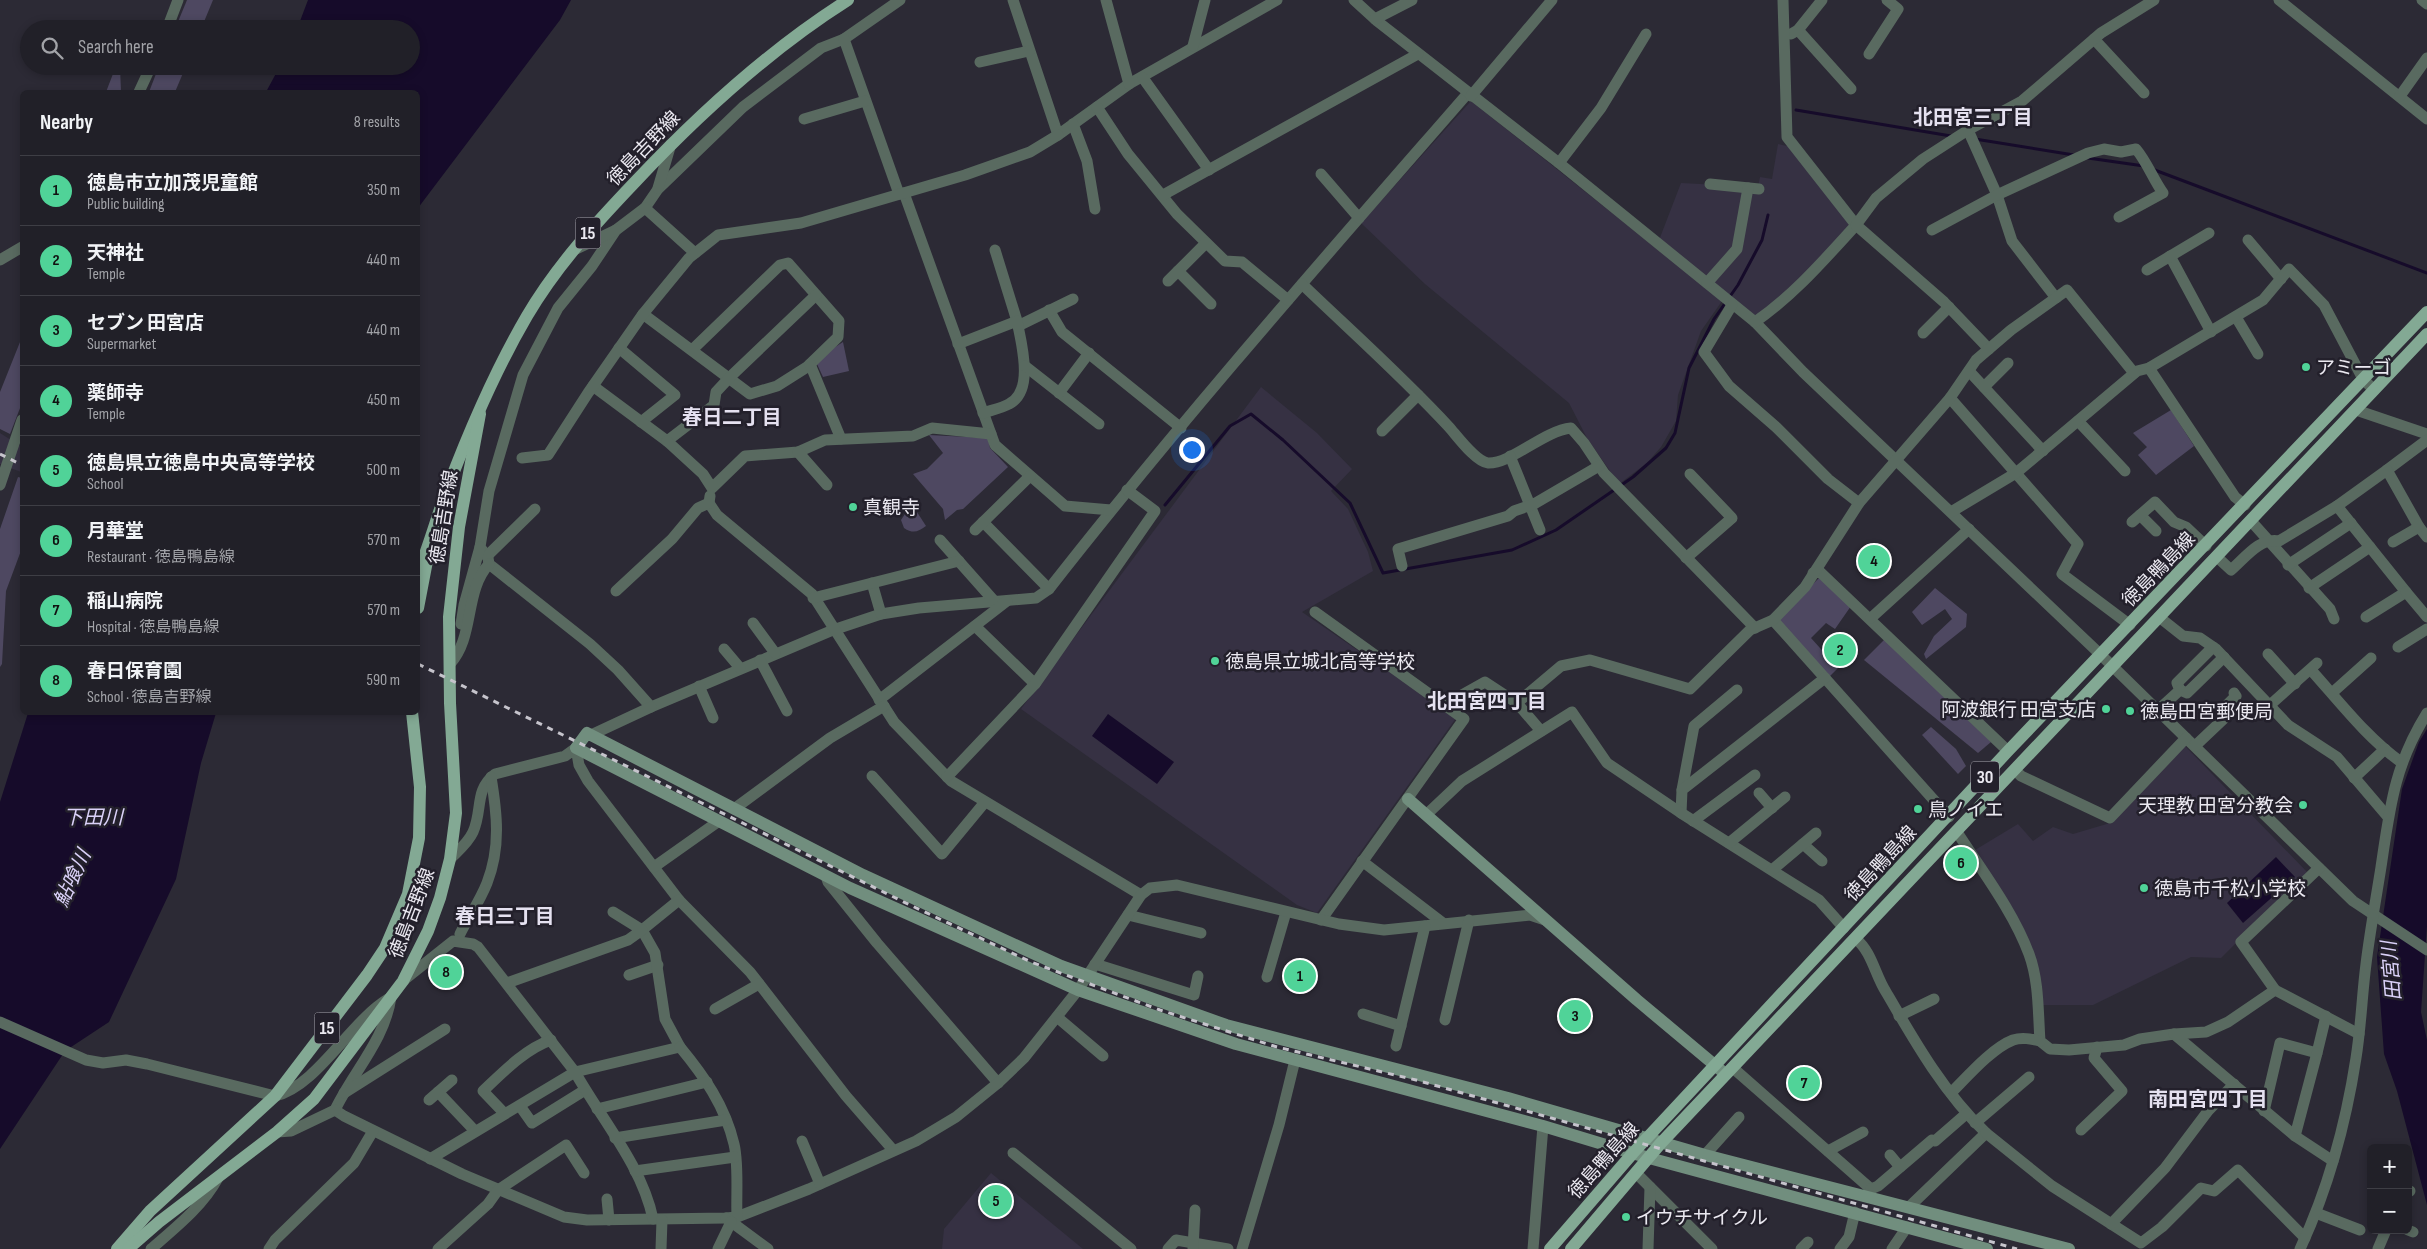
<!DOCTYPE html>
<meta charset="utf-8">
<style>
body{margin:0;font-family:"Sofia Sans Condensed","Noto Sans JP",sans-serif;background:#292830;color:#f1f3f6}
.controls{position:absolute;right:15px;bottom:15px;display:grid;overflow:hidden;border-radius:8px;box-shadow:0 2px 8px #0003}
.controls button{width:45px;height:45px;display:grid;place-items:center;padding:0;border:0;border-bottom:1px solid #3e3e45;background:#212028;color:#f1f3f6;font:25px sans-serif}
.you{position:absolute;left:1191px;top:449px;width:18px;height:18px;margin:-12px;border:4px solid #fff;border-radius:50%;background:#1a73e8;box-shadow:0 0 0 8px #1a73e833}
.badge{display:grid;place-items:center;width:32px;height:32px;border-radius:50%;background:#50d398;color:#111;font-size:16px;font-weight:700}
.pin{position:absolute;translate:-50% -50%;border:2px solid #fff;box-shadow:0 1px 5px #0006}
.list{margin:0;padding:0;list-style:none}
h2{display:flex;justify-content:space-between;align-items:center;height:65px;margin:0;padding:0 20px;font-size:21px}
h2 small{font-size:16px;font-weight:400;color:#a2a3a8}
.list li{display:grid;grid-template-columns:32px 1fr auto;gap:15px;align-items:center;box-sizing:border-box;height:70px;padding:0 20px;border-top:1px solid #3e3e45}
.list b{display:block;font-size:19px;white-space:nowrap}
.list p{margin:0;font-size:16px;white-space:nowrap;color:#a2a3a8}
.list em{font-size:16px;font-style:normal;color:#a2a3a8}
.icon{flex:none;width:28px;height:28px;fill:none;stroke:currentColor;stroke-width:2;stroke-linecap:round;stroke-linejoin:round}
.map{position:relative;flex:none;width:2427px;height:1249px;overflow:hidden}
.search{position:absolute;background:#212028;box-shadow:0 2px 8px #0003;left:20px;top:20px;width:400px;height:55px;display:flex;align-items:center;gap:12px;box-sizing:border-box;padding:0 18px;border-radius:28px;color:#a2a3a8;font-size:19px}
.panel{position:absolute;background:#212028;box-shadow:0 2px 8px #0003;left:20px;top:90px;width:400px;height:625px;border-radius:8px}
.map>svg:first-child{display:block}
.built{fill:#363143}
.green{fill:#4e4861}
.water{fill:#160b2a}
.lines{fill:none;stroke-linecap:round;stroke-linejoin:round}
.stream{stroke:#160b2a;stroke-width:3}
.street{stroke:#596a60;stroke-width:11}
.secondary{stroke:#718e7e;stroke-width:12}
.primary{stroke:#83a994;stroke-width:12}
.rail{stroke:#c6c4cc;stroke-width:3;stroke-dasharray:6 6;stroke-linecap:butt}
.poi-dot{fill:#50d398;stroke:#23202b;stroke-width:2}
.labels{text-anchor:middle;stroke-width:5;stroke-linejoin:round;paint-order:stroke}
.shield{fill:#23202b;stroke:#afadb6;stroke-width:1}
.shield-label{font-size:18px;font-weight:bold;fill:#ebe9f1}
.street-label{font-size:19px;fill:#ebe9f1;stroke:#23202b}
.poi-label{font-size:19px;fill:#ebe9f1;stroke:#23202b;text-anchor:start}
.neighbourhood-label{font-size:20px;font-weight:bold;fill:#e5e1f0;stroke:#23202b}
.water-label{font-size:20px;font-style:italic;fill:#dad1f8;stroke:#23202b}
</style>
<div class="map">
<svg width="2427" height="1249" viewBox="0 0 2427 1249">
<rect width="100%" height="100%" fill="#2c2a35"/>
<g class="built">
<polygon points="1471,101 1656,248 1681,183 1758,187 1760,177 1772,179 1778,144 1791,147 1852,227 1757,321 1727,294 1701,331 1678,395 1676,421 1661,447 1647,463 1619,484 1587,438 1569,403 1425,284 1361,223"/>
<polygon points="1261,387 1317,433 1352,469 1331,491 1348,509 1368,552 1373,571 1302,612 1456,718 1317,913 1297,905 1021,709"/>
<polygon points="0,433 22,447 21,472 0,464"/>
<polygon points="2185,746 2307,872 2221,958 2191,957 2093,1005 2043,1005 2035,962 1975,850 2018,824 2033,841 2053,827 2073,834 2110,823"/>
<polygon points="991,1173 1083,1249 942,1249 944,1229"/>
</g>
<g class="green">
<polygon points="187,0 213,0 201,29 175,29"/>
<polygon points="116,66 120,66 121,92 106,92"/>
<polygon points="159,66 186,66 175,92 149,92"/>
<polygon points="22,337 22,403 10,434 0,429 0,392"/>
<polygon points="843,342 849,371 823,377 817,364 829,351"/>
<polygon points="2171,410 2194,446 2156,475 2138,455 2147,447 2133,433"/>
<polygon points="929,435 988,438 990,448 1008,467 963,509 957,510 945,520 943,509 913,474 927,469 943,453"/>
<polygon points="18,477 22,478 22,548 6,591 2,664 0,667 0,529"/>
<path d="M915,509L926,526C918,532 913,534 904,528L901,520L907,511Z"/>
<polygon points="1819,578 1851,606 1835,629 1826,623 1811,638 1838,668 1828,678 1778,619"/>
<polygon points="1935,588 1967,614 1966,627 1926,659 1924,654 1934,636 1952,619 1945,609 1922,625 1912,612"/>
<polygon points="1885,639 1991,742 1978,753 1864,660"/>
<polygon points="1931,727 1956,749 1966,766 1958,774 1922,735"/>
</g>
<g class="water">
<polygon points="308,0 571,0 560,20 418,208 418,92 266,92 280,66 411,66 411,29 297,29"/>
<polygon points="28,713 216,713 201,763 176,879 109,1022 65,1051 0,1149 0,802"/>
<polygon points="1108,714 1174,762 1157,784 1092,736"/>
<polygon points="2427,729 2427,926 2421,1012 2427,1040 2427,1205 2397,1091 2384,1054 2377,957 2402,789 2419,742"/>
<polygon points="2276,857 2295,877 2243,923 2227,903"/>
</g>
<g class="lines">
<g class="stream">
<polyline points="1796,110 1951,136"/>
<polyline points="1975,139 2074,155"/>
<polyline points="2088,158 2144,166"/>
<polyline points="2152,169 2427,273"/>
<polyline points="1165,505 1230,426 1251,414 1283,440 1350,503 1383,573 1512,550 1556,530 1633,477 1666,448 1675,433 1689,368 1714,319 1738,285 1762,240 1768,215"/>
</g>
<g class="street">
<path d="M900,0L844,39L821,48L743,107L658,189L645,208L616,230L592,266L558,308L523,375L489,491L480,547L488,558L489,564L590,644L618,670L651,707L833,630L881,614L919,608L1036,598L1049,589C1182,419 1326,256 1468,93"/>
<polyline points="1013,0 1058,135 1129,84 1277,0"/>
<polyline points="1106,0 1129,84"/>
<polyline points="1354,0 1377,21 1559,163 1755,322 1803,372 2101,655 2353,901 2427,950"/>
<polyline points="2279,0 2427,119"/>
<polyline points="2422,0 2427,4"/>
<polyline points="1375,19 1412,0"/>
<polyline points="167,29 178,0"/>
<polyline points="1798,30 1851,89"/>
<polyline points="1791,34 1798,30 1822,0"/>
<polyline points="844,39 899,194"/>
<polyline points="2094,39 2144,93"/>
<polyline points="1193,46 1205,0"/>
<polyline points="1869,54 1898,9 1887,0"/>
<polyline points="980,62 1029,51"/>
<polyline points="1143,78 1209,170"/>
<polyline points="139,92 151,66"/>
<polyline points="1471,96 1552,0"/>
<polyline points="2400,96 2427,58"/>
<polyline points="1097,107 1128,154 1177,214 1225,261 1242,262 1288,300"/>
<polyline points="804,119 865,101"/>
<polyline points="1073,124 1087,161 1095,209"/>
<polyline points="1968,130 1997,195 2012,241 2056,298"/>
<polyline points="1559,163 1601,108 1646,34"/>
<polyline points="1321,174 1359,218"/>
<polyline points="1710,184 1759,189"/>
<polyline points="658,188 671,144"/>
<polyline points="904,193 995,445 1065,506 1111,510"/>
<polyline points="1163,195 1418,54"/>
<polyline points="645,208 695,253"/>
<path d="M1932,230L1997,195L2088,153L2104,149L2121,152L2136,149C2147,162 2153,179 2163,193L2119,217"/>
<polyline points="2248,240 2281,279"/>
<polyline points="574,250 616,230"/>
<polyline points="995,250 1017,321"/>
<polyline points="2170,256 2211,332"/>
<polyline points="0,260 22,247"/>
<polyline points="2147,270 2209,233"/>
<polyline points="1178,271 1211,304"/>
<polyline points="1168,281 1206,243"/>
<polyline points="1707,283 1737,249 1748,188"/>
<path d="M1302,284C1351,331 1403,377 1449,427C1457,436 1476,462 1488,463C1511,464 1543,431 1571,428L1584,443L1604,473L1755,628"/>
<polyline points="1732,305 1704,352 1729,386 1776,427 1828,479 1859,503"/>
<polyline points="1049,310 1062,332 1181,428"/>
<polyline points="643,314 750,394 777,386 807,367 838,337 839,321 788,263 780,265 692,350"/>
<polyline points="2236,317 2258,354"/>
<path d="M1755,322C1794,295 1824,260 1856,225L1787,137L1783,0"/>
<polyline points="1018,326 1073,299"/>
<polyline points="1923,333 1949,307"/>
<path d="M958,344L1017,321C1021,342 1035,391 1009,404C1002,408 992,410 983,413"/>
<polyline points="619,348 675,395 641,422"/>
<polyline points="1989,349 1944,302 1856,225 1876,198 1923,159 1968,130 2022,101 2101,33 2154,0"/>
<polyline points="810,364 841,439"/>
<polyline points="1025,366 1099,424"/>
<polyline points="2149,368 2235,497 2245,505"/>
<polyline points="1969,371 2043,451"/>
<polyline points="593,386 667,441 714,405 716,392 729,378 816,295"/>
<polyline points="1984,387 2008,363"/>
<polyline points="1059,393 1089,353"/>
<polyline points="1950,398 2078,544 2062,574 2130,625"/>
<polyline points="2356,410 2427,434"/>
<polyline points="2078,421 2125,471"/>
<polyline points="1382,431 1418,395"/>
<polyline points="667,441 703,474 712,488 745,456 798,452 825,440 913,436 932,428 991,434"/>
<polyline points="798,452 827,485"/>
<polyline points="1510,456 1540,530"/>
<polyline points="522,458 548,455 588,393 643,314 689,258 718,235 801,223 965,175 1030,152 1058,135"/>
<polyline points="2387,470 2427,440"/>
<polyline points="0,485 22,420"/>
<polyline points="709,503 717,515 812,594 894,722 951,781 1141,895"/>
<polyline points="2337,506 2406,592 2366,617"/>
<polyline points="1951,512 2016,473 2137,371 2149,368 2263,300 2289,269 2324,305 2363,379 2374,390"/>
<polyline points="2140,515 2156,531"/>
<polyline points="2251,521 2330,609 2334,619"/>
<polyline points="983,522 1049,589"/>
<polyline points="2132,522 2155,502 2174,522 2186,527 2206,546"/>
<polyline points="2419,527 2427,537"/>
<polyline points="975,530 1030,476"/>
<polyline points="940,540 995,602"/>
<polyline points="487,556 535,509"/>
<path d="M2217,557L2231,570C2245,558 2260,537 2279,541L2337,506L2387,470L2419,527L2393,542"/>
<polyline points="1686,558 1732,518 1690,474"/>
<polyline points="2288,565 2351,523"/>
<polyline points="1402,566 1398,549 1508,516 1514,511 1534,504 1599,466"/>
<polyline points="1813,573 1820,572 2008,751"/>
<polyline points="872,583 881,614"/>
<polyline points="2309,588 2370,547"/>
<polyline points="616,591 672,539 698,508 709,503 710,496"/>
<polyline points="2406,592 2427,617"/>
<polyline points="813,598 959,561"/>
<polyline points="1315,612 1464,719 1321,920"/>
<polyline points="2159,617 2183,636 2200,638 2216,649 2288,725 2337,757 2388,817"/>
<polyline points="1871,618 1969,529"/>
<polyline points="1773,620 1949,817"/>
<polyline points="753,623 775,653"/>
<polyline points="461,624 464,605 480,547"/>
<polyline points="975,626 1035,684"/>
<polyline points="2398,647 2427,629"/>
<polyline points="724,649 740,668"/>
<polyline points="2268,654 2295,684"/>
<polyline points="760,660 787,711"/>
<path d="M450,664C475,637 464,591 489,564"/>
<path d="M2311,670C2339,701 2367,738 2401,762"/>
<polyline points="699,686 713,718"/>
<polyline points="2180,690 2177,683 2213,647"/>
<polyline points="2332,693 2371,658"/>
<polyline points="879,700 1007,601"/>
<polyline points="1444,705 1485,682 1517,703"/>
<polyline points="2270,705 2317,663"/>
<polyline points="2158,710 2180,690 2187,693 2224,657"/>
<polyline points="1541,731 1517,703 1561,666 1590,660 1690,689 1750,630 1773,620 1805,587 1859,503 1950,398 1976,360 2011,330 2067,290 2134,373"/>
<polyline points="591,735 651,707"/>
<polyline points="2195,746 2232,711 2226,706 2236,696 2234,693"/>
<polyline points="2015,770 2021,776 2110,818 2186,738"/>
<polyline points="872,776 942,854 985,802"/>
<polyline points="947,777 1035,684 1155,511 1127,490"/>
<polyline points="2354,778 2385,749"/>
<polyline points="1682,790 1694,726 1737,690"/>
<polyline points="1759,793 1772,808"/>
<polyline points="734,809 830,738 884,706"/>
<polyline points="1681,813 1682,790 1825,678"/>
<polyline points="1426,815 1462,781 1572,712 1607,763 1681,813 1819,900 1844,928"/>
<polyline points="1693,821 1755,775"/>
<path d="M1957,832C1982,871 2013,911 2029,954C2039,981 2038,1012 2040,1041L2050,1049L2069,1050L2124,1045L2140,1039L2174,1034"/>
<polyline points="1729,843 1785,797"/>
<polyline points="1803,844 1822,861"/>
<path d="M450,859C459,850 468,843 473,832C483,810 474,790 495,774L565,756L576,748L579,765L588,781L679,900L750,972L846,1096L893,1150"/>
<polyline points="1362,861 1443,923"/>
<polyline points="654,867 719,821"/>
<polyline points="2319,868 2241,942 2275,990 2359,1034"/>
<polyline points="1772,870 1816,833"/>
<polyline points="826,876 828,882 877,943 998,1083"/>
<polyline points="1128,915 1201,933"/>
<path d="M460,934C468,918 480,901 487,883C501,847 497,813 491,777"/>
<path d="M1856,939C1872,952 1875,975 1886,992C1915,1042 1944,1093 1986,1133L1909,1207"/>
<polyline points="1095,964 1194,995 1198,976"/>
<polyline points="629,975 658,965"/>
<polyline points="1267,977 1286,912"/>
<polyline points="404,980 453,941 473,944 478,947 575,1072 680,1047 665,1019 655,953 642,930 679,900"/>
<polyline points="507,983 628,940 642,930 613,912"/>
<polyline points="2275,990 2228,1022 2206,1032 2174,1034 2295,1136 2333,1161"/>
<path d="M391,997C385,1040 353,1072 335,1110L344,1116L462,1174L564,1217L587,1220L726,1218L737,1217L809,1189L916,1141L956,1117L998,1083L1024,1058L1078,990L1141,895L1150,888L1177,885L1339,924L1384,930L1530,915L1545,920"/>
<polyline points="715,1009 759,984"/>
<polyline points="1363,1014 1401,1026"/>
<polyline points="1899,1016 1934,999"/>
<polyline points="1057,1017 1103,1056"/>
<polyline points="1445,1020 1469,920"/>
<path d="M0,1022L86,1060L103,1063L126,1060L147,1064L275,1096C317,1086 350,1022 388,999"/>
<polyline points="1396,1046 1425,926"/>
<path d="M680,1047C704,1076 725,1106 734,1144C739,1165 736,1195 737,1217"/>
<polyline points="1733,1068 1871,1189 1870,1197"/>
<polyline points="438,1092 475,1131"/>
<polyline points="344,1093 445,1029"/>
<path d="M1951,1093C1967,1077 1992,1048 2013,1040C2022,1037 2031,1039 2040,1041"/>
<polyline points="429,1100 452,1080"/>
<polyline points="520,1106 532,1123 585,1090"/>
<polyline points="597,1109 707,1082"/>
<polyline points="2264,1111 2280,1043 2317,1053 2326,1016"/>
<path d="M504,1113L483,1091C502,1073 525,1049 551,1040"/>
<polyline points="1975,1123 2029,1077"/>
<polyline points="2081,1130 2122,1091 2094,1058 2097,1047"/>
<polyline points="277,1132 291,1131 335,1110"/>
<polyline points="1986,1133 2052,1186 2141,1243 2162,1227 2201,1188 2214,1191 2238,1170 2305,1238"/>
<polyline points="2295,1136 2317,1053"/>
<polyline points="615,1138 726,1120"/>
<polyline points="802,1141 820,1184"/>
<polyline points="1828,1151 1863,1132"/>
<polyline points="1013,1153 1131,1249"/>
<polyline points="1705,1155 1739,1117"/>
<polyline points="1890,1155 1900,1167"/>
<path d="M430,1159L575,1072C602,1120 642,1166 653,1219"/>
<polyline points="635,1171 735,1157"/>
<polyline points="1636,1173 1712,1249"/>
<polyline points="1871,1189 1878,1186 1932,1140 1935,1141 1966,1114"/>
<polyline points="2408,1191 2410,1191"/>
<polyline points="607,1199 609,1220"/>
<polyline points="2316,1213 2360,1230"/>
<polyline points="726,1218 768,1249"/>
<polyline points="2111,1224 2165,1168 2208,1111 2234,1084"/>
<polyline points="2408,1230 2413,1232"/>
<path d="M151,1249C175,1228 203,1206 218,1178"/>
<polyline points="269,1249 275,1240 354,1163 373,1131"/>
<polyline points="438,1249 488,1204 498,1190 566,1145 584,1173"/>
<polyline points="661,1249 662,1220"/>
<polyline points="718,1249 731,1222"/>
<polyline points="1168,1249 1176,1240 1228,1249"/>
<polyline points="1193,1249 1195,1210"/>
<polyline points="1242,1249 1279,1125 1295,1060"/>
<polyline points="1533,1249 1543,1126"/>
<polyline points="1648,1249 1650,1187"/>
<polyline points="1801,1249 1808,1242"/>
<polyline points="1840,1249 1849,1237 1855,1212"/>
<polyline points="1892,1249 1907,1227"/>
<path d="M2300,1249C2328,1189 2346,1123 2356,1058C2361,1027 2362,995 2366,964C2370,931 2376,899 2381,867C2390,807 2394,766 2427,713"/>
<polyline points="2378,1249 2386,1230"/>
</g>
<g class="secondary">
<polyline points="1408,799 1637,1000 1723,1072"/>
<polyline points="1987,1249 1649,1158 1543,1126 1236,1044 1078,990 850,888 576,748 587,733 863,875 1061,966 1226,1025 1508,1098 1705,1155 2069,1249"/>
</g>
<g class="primary">
<path d="M418,572C430,544 437,515 448,487C470,429 496,369 527,316C557,265 596,223 636,181C700,113 769,50 848,0"/>
<polyline points="418,608 427,561"/>
<polyline points="117,1249 150,1211 275,1096 367,975 385,948 408,894 419,838 420,787 412,712"/>
<polyline points="128,1249 159,1222 277,1132 314,1099 403,981 428,931 440,898 450,859 456,813 450,703 449,617 459,527 480,414"/>
<polyline points="1550,1249 1633,1153 2008,751 2427,312"/>
<polyline points="1571,1249 1661,1143 2427,334"/>
</g>
<g class="rail">
<polyline points="0,454 22,465"/>
<polyline points="418,664 910,905 1031,962 1160,1010 1277,1047 1416,1080 2017,1249"/>
</g>
</g>
<g class="poi-dot">
<circle cx="2306" cy="367" r="5"/>
<circle cx="853" cy="507" r="5"/>
<circle cx="1215" cy="661" r="5"/>
<circle cx="2106" cy="709" r="5"/>
<circle cx="2130" cy="711" r="5"/>
<circle cx="2303" cy="805" r="5"/>
<circle cx="1918" cy="809" r="5"/>
<circle cx="2144" cy="888" r="5"/>
<circle cx="1626" cy="1217" r="5"/>
</g>
<g class="labels">
<g class="shield">
<rect x="575.5" y="217.5" width="25" height="31" rx="4"/>
<rect x="1971" y="761.5" width="28" height="31" rx="4"/>
<rect x="314.5" y="1012.5" width="25" height="31" rx="4"/>
</g>
<g class="shield-label">
<text x="588" y="239">15</text>
<text x="1985" y="783">30</text>
<text x="327" y="1034">15</text>
</g>
<g class="street-label">
<text transform="translate(643 148) rotate(-46)" y="7">徳島吉野線</text>
<text transform="translate(443 517) rotate(-81)" y="7">徳島吉野線</text>
<text transform="translate(2158 569) rotate(-46)" y="7">徳島鴨島線</text>
<text transform="translate(1880 863) rotate(-47)" y="7">徳島鴨島線</text>
<text transform="translate(411 913) rotate(-69)" y="7">徳島吉野線</text>
<text transform="translate(1603 1160) rotate(-48)" y="7">徳島鴨島線</text>
</g>
<g class="poi-label">
<text x="2316" y="374">アミーゴ</text>
<text x="863" y="514">真観寺</text>
<text x="1225" y="668">徳島県立城北高等学校</text>
<text x="2096" y="716" text-anchor="end">阿波銀行 田宮支店</text>
<text x="2140" y="718">徳島田宮郵便局</text>
<text x="2293" y="812" text-anchor="end">天理教 田宮分教会</text>
<text x="1928" y="816">鳥ノイエ</text>
<text x="2154" y="895">徳島市千松小学校</text>
<text x="1636" y="1224">イウチサイクル</text>
</g>
<g class="neighbourhood-label">
<text x="1973" y="124">北田宮三丁目</text>
<text x="732" y="424">春日二丁目</text>
<text x="1487" y="708">北田宮四丁目</text>
<text x="505" y="923">春日三丁目</text>
<text x="2208" y="1106">南田宮四丁目</text>
</g>
<g class="water-label">
<text x="93" y="824">下田川</text>
<text transform="translate(72 878) rotate(-65)" y="7">鮎喰川</text>
<text transform="translate(2391 971) rotate(-95)" y="7">田宮川</text>
</g>
</g>
</svg>
<div class="controls">
<button>+</button>
<button>−</button>
</div>
<div class="you"></div>
<div class="pin badge" style="left:1300px;top:976px">1</div>
<div class="pin badge" style="left:1840px;top:650px">2</div>
<div class="pin badge" style="left:1575px;top:1016px">3</div>
<div class="pin badge" style="left:1874px;top:561px">4</div>
<div class="pin badge" style="left:996px;top:1201px">5</div>
<div class="pin badge" style="left:1961px;top:863px">6</div>
<div class="pin badge" style="left:1804px;top:1083px">7</div>
<div class="pin badge" style="left:446px;top:972px">8</div>
<div class="search"><svg class="icon" aria-label="search" viewBox="0 0 24 24"><circle cx="10" cy="10" r="6"/><path d="M15 15l6 6"/></svg>Search here</div>
<section class="panel">
<h2>Nearby<small>8 results</small></h2>
<ul class="list">
<li><span class="badge">1</span><div><b>徳島市立加茂児童館</b><p>Public building</p></div><em>350 m</em></li>
<li><span class="badge">2</span><div><b>天神社</b><p>Temple</p></div><em>440 m</em></li>
<li><span class="badge">3</span><div><b>セブン 田宮店</b><p>Supermarket</p></div><em>440 m</em></li>
<li><span class="badge">4</span><div><b>薬師寺</b><p>Temple</p></div><em>450 m</em></li>
<li><span class="badge">5</span><div><b>徳島県立徳島中央高等学校</b><p>School</p></div><em>500 m</em></li>
<li><span class="badge">6</span><div><b>月華堂</b><p>Restaurant · 徳島鴨島線</p></div><em>570 m</em></li>
<li><span class="badge">7</span><div><b>稲山病院</b><p>Hospital · 徳島鴨島線</p></div><em>570 m</em></li>
<li><span class="badge">8</span><div><b>春日保育園</b><p>School · 徳島吉野線</p></div><em>590 m</em></li>
</ul>
</section>
</div>
